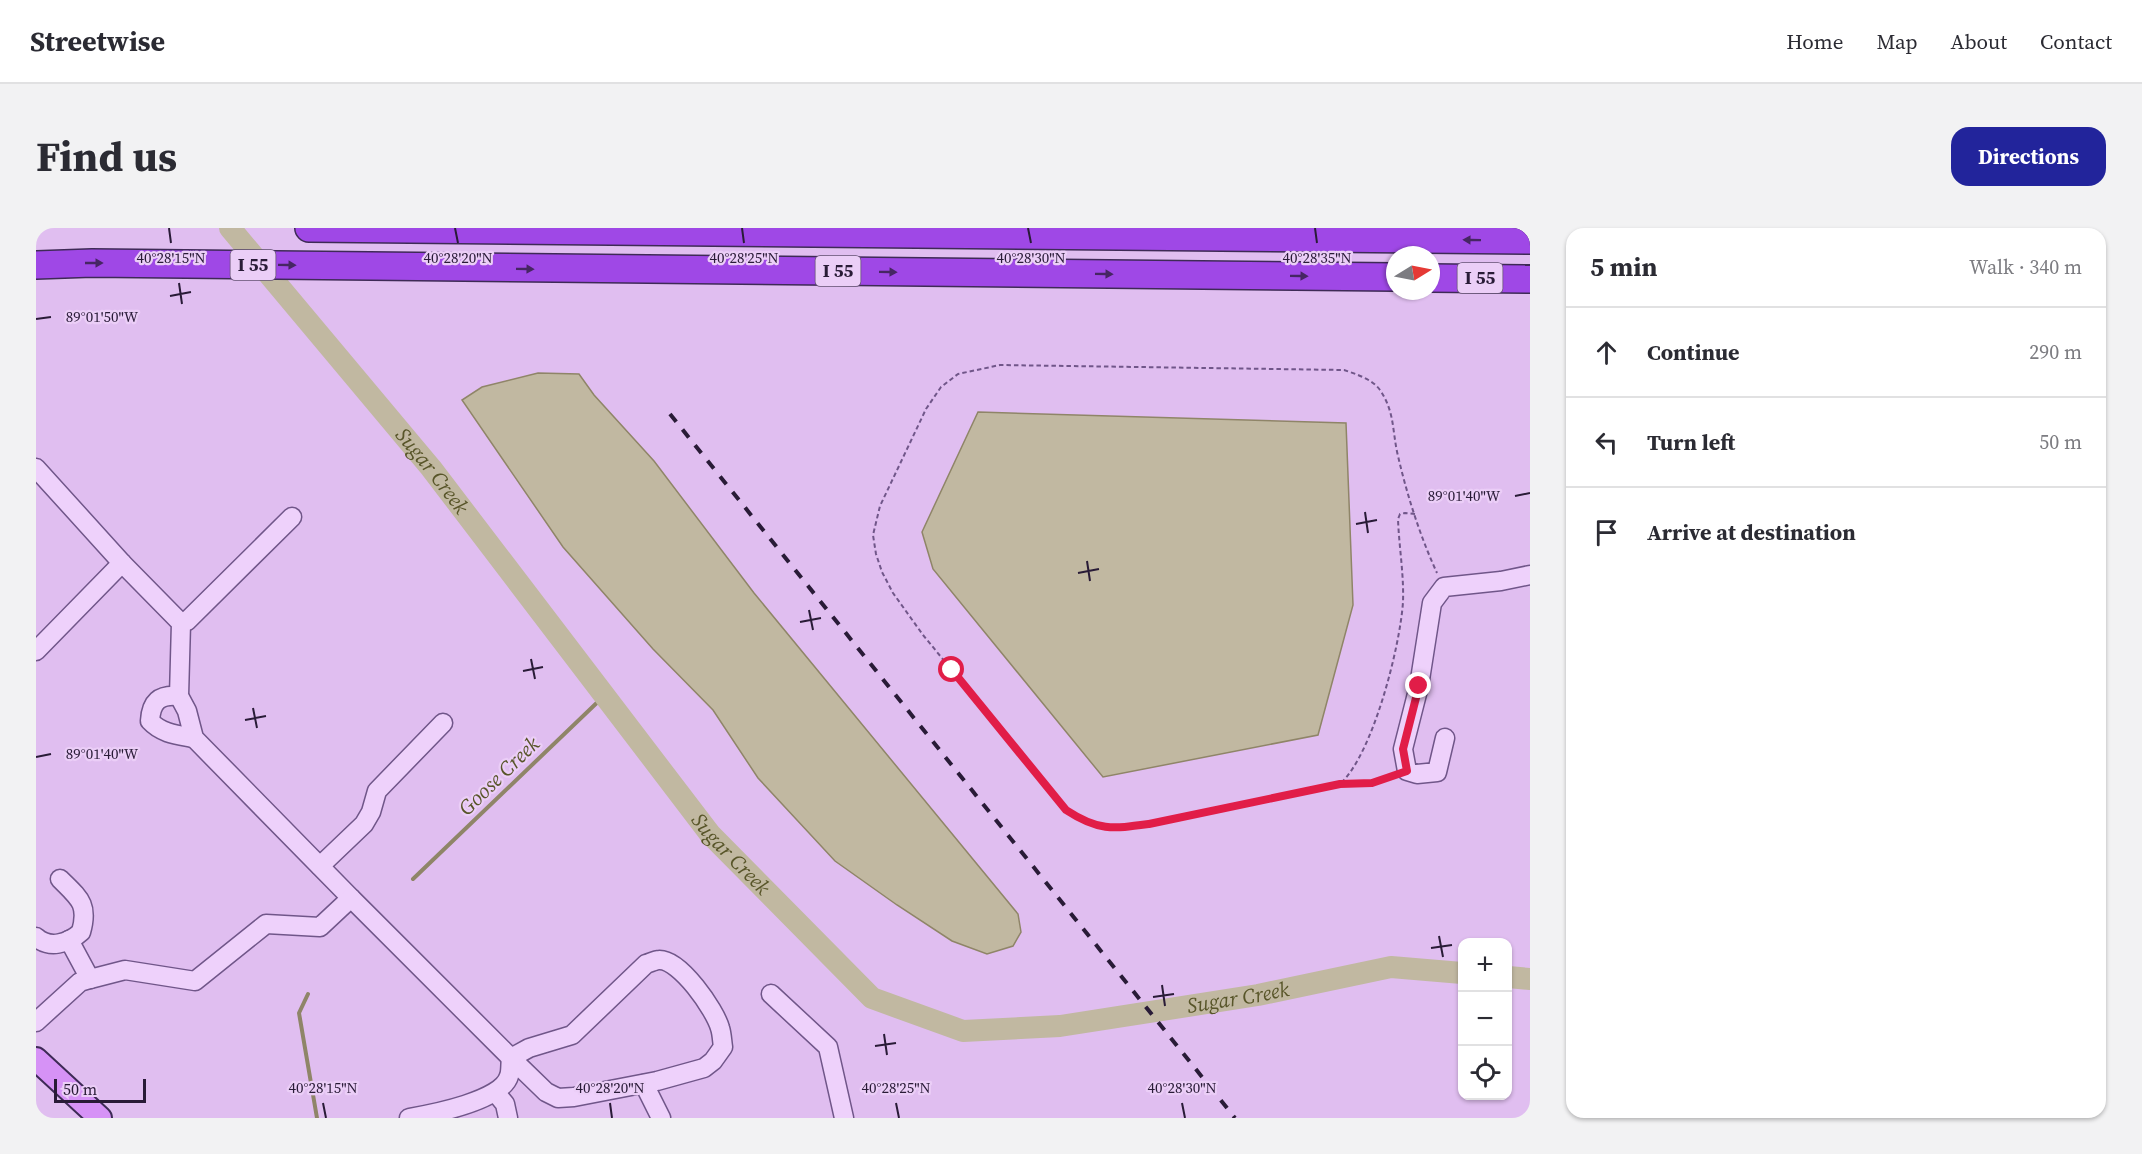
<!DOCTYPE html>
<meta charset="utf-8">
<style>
body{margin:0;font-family:"Source Serif 4",serif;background:#f2f2f3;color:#2b2b33}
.controls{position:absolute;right:18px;bottom:18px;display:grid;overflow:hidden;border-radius:12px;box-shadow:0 2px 4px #0004}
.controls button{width:54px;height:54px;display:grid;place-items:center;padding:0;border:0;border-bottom:2px solid #e1e1e2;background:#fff;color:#2b2b33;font:30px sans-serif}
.compass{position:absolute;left:1350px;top:18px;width:54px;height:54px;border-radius:50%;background:#fff;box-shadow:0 2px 4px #0004;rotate:80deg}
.scale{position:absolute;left:18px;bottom:15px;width:92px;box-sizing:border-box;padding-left:6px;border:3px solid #291b37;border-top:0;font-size:16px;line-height:21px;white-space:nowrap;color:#291b37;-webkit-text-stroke:4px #ebcef7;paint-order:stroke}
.stop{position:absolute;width:18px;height:18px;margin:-14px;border:4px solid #e11d48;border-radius:50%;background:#fff}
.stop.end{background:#e11d48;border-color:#fff;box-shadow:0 2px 6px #0008}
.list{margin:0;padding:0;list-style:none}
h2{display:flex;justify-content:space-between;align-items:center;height:78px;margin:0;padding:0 24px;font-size:26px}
h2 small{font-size:20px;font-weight:400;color:#7c7c81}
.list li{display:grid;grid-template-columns:39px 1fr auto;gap:18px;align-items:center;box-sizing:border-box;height:90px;padding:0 24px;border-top:2px solid #e1e1e2}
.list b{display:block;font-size:22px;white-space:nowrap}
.list em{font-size:20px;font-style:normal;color:#7c7c81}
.icon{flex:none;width:33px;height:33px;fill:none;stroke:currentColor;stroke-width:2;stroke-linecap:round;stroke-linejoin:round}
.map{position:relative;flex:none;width:1494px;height:890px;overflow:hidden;border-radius:18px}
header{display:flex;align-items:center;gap:36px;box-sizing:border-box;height:84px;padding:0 30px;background:#fff;border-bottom:2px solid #e1e1e2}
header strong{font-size:28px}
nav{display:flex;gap:33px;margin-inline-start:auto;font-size:21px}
.intro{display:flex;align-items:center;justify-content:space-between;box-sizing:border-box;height:144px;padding:0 36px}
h1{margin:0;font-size:42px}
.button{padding:15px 27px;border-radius:18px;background:#22249b;color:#fff;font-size:21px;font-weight:700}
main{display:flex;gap:36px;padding:0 36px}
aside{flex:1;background:#fff;border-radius:18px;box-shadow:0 2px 4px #0004}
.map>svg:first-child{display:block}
.water{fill:#c1b8a1;stroke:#8f8568;stroke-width:1.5}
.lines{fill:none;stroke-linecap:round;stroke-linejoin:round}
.stream{stroke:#8f8568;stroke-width:4}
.river{stroke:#c1b8a1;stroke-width:22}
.minor-casing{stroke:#705689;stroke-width:21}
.major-casing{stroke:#3e2a56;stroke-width:26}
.highway-casing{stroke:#3e2a56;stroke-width:30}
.path{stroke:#705689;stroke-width:2;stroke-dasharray:4.5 3;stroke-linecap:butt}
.minor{stroke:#eed1fb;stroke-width:18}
.major{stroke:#d692f6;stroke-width:22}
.highway{stroke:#9f48e6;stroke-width:27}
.rail{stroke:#291b37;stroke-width:4;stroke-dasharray:10 10;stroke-linecap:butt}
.oneway{fill:#462663}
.route{stroke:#e11d48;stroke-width:8}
.ticks{fill:none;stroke:#291b37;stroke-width:2}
.labels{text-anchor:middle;stroke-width:4.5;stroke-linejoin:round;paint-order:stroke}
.shield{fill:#ebcef7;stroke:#635171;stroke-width:1.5}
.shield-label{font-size:18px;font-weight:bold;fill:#291b37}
.water-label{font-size:21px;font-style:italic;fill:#585529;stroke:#ebcef7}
.ticks-label{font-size:15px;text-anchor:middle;fill:#291b37;stroke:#ebcef7;stroke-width:4.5;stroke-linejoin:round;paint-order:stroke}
</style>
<header>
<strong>Streetwise</strong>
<nav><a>Home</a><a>Map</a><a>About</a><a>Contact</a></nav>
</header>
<div class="intro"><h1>Find us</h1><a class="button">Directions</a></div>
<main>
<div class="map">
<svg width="1494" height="890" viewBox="0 0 1494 890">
<rect width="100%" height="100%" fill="#e0bef0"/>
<g class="water">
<polygon points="502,145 543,146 558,167 618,233 718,365 982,686 985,704 977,718 951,726 916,713 861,677 799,633 722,550 677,482 617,421 527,319 426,172 446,159"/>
<polygon points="942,184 1310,195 1317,377 1282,507 1067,549 897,341 886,304"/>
</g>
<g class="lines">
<g class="stream">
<polyline points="377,651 569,467"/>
<polyline points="272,766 263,785 281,890"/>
</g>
<g class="river">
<path id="s1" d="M194,0L395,240L674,606L836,770L927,803L1024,798L1222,767L1355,739L1426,745"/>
<polyline points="1472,749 1494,751"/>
</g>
<g class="minor-casing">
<g id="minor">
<polyline points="0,240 86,335 145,395 143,468 151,483 158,510 315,670"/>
<polyline points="145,395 151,393 256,289"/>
<polyline points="0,423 86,335"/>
<path d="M143,468C123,466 115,474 114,493C126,506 142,507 158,510"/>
<polyline points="1409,510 1401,544 1381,546 1371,543 1367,521 1383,458 1396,375 1408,359 1465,353 1494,347"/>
<polyline points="284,638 328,596 335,584 341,563 407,495"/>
<path d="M0,709C13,721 32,716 45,704C53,676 43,670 24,651"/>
<polyline points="33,712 54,751"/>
<polyline points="735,766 792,819 808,890"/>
<path d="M0,794L44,754L54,751L89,742L159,753L230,696L284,699L315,670L475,830L510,864L522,870L538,869L621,853L668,840L677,833L687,819C686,813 686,806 684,800C679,782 644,731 623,732C619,732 614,735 610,736L536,807L493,820L475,830"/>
<polyline points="608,856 625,890"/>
<polyline points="460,865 469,876 472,890"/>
<path d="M373,890C396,886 466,873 473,848C475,843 474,836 475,830"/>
</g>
</g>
<g class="major-casing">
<polyline id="major" points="0,831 64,890"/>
</g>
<g class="highway-casing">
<g id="highway">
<polyline points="273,0 1494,12"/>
<polyline points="0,37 56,35 1359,49"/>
<polyline points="1395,50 1494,51"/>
</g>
</g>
<g class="path">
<path d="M1379,286L1369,285L1364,286L1362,291C1363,319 1368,346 1367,374C1364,419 1337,526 1304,556L1113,596C1076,602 1062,603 1030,581L887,407L857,365L846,344L840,326L837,307L844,278L890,181L905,159L922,146L964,137L1308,142C1320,146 1336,151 1344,162C1359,184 1356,203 1362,228C1371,267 1384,308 1401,345"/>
<polyline points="1304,556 1336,555 1355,549"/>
</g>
<use href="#minor" class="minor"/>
<use href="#major" class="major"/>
<use href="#highway" class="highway"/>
<polyline class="rail" points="634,186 1199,890"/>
</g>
<defs><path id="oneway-solid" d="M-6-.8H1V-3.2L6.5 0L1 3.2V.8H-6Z" transform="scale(1.5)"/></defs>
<g class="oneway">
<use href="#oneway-solid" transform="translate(1436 12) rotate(-179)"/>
<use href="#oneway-solid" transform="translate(58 35)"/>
<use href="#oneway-solid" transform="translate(251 37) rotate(1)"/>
<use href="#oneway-solid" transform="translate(489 41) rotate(1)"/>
<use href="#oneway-solid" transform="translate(852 44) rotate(1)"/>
<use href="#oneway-solid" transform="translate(1068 46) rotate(1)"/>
<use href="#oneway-solid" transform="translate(1263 48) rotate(1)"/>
</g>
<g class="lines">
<path class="route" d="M916,442L1030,582C1062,603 1076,601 1113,596L1304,556L1336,555L1371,543L1367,521L1383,458"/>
</g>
<path class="ticks" d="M133,0L135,15M419,0L422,15M706,0L708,15M992,0L995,15M1279,0L1281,15M143,55L146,76M134,68L155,64M0,91L15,89M1479,268L1494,265M1329,284L1332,305M1320,296L1341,292M1051,333L1054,353M1042,345L1063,341M773,382L777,402M764,394L785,390M495,431L499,451M487,443L507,439M217,480L221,500M209,492L230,488M0,529L15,526M1403,708L1407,729M1395,720L1416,717M1126,757L1129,778M1117,769L1138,766M848,806L851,827M839,818L860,815M287,875L290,890M574,875L576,890M860,875L863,890M1146,875L1149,890"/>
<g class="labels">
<g class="shield">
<rect x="194.5" y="22" width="45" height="30" rx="4.5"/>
<rect x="779.5" y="28" width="45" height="30" rx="4.5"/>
<rect x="1421.5" y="35" width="45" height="30" rx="4.5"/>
</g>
<g class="shield-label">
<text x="217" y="43">I 55</text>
<text x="802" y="49">I 55</text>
<text x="1444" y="56">I 55</text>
</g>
<g class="water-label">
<text dy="7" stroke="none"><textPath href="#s1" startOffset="316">Sugar Creek</textPath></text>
<text transform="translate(463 548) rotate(-44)" y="7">Goose Creek</text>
<text dy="7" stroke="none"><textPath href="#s1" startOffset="802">Sugar Creek</textPath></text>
<text dy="7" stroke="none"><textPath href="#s1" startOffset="1378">Sugar Creek</textPath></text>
</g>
</g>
<g class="ticks-label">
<text x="135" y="35">40°28'15"N</text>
<text x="422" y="35">40°28'20"N</text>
<text x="708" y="35">40°28'25"N</text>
<text x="995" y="35">40°28'30"N</text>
<text x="1281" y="35">40°28'35"N</text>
<text x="66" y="94">89°01'50"W</text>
<text x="1428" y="273">89°01'40"W</text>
<text x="66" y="531">89°01'40"W</text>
<text x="287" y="865">40°28'15"N</text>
<text x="574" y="865">40°28'20"N</text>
<text x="860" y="865">40°28'25"N</text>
<text x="1146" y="865">40°28'30"N</text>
</g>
</svg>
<div class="controls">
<button>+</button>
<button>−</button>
<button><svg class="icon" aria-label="locate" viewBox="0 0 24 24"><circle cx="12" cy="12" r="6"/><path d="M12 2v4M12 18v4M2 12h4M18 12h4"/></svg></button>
</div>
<svg class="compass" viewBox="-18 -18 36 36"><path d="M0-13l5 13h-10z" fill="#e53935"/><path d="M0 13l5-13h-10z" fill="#7c7c81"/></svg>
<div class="scale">50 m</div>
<div class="stop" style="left:916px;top:442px"></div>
<div class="stop end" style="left:1383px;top:458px"></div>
</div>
<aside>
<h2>5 min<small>Walk · 340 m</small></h2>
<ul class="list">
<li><svg class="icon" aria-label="ahead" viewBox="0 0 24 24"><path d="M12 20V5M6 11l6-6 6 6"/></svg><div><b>Continue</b></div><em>290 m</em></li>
<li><svg class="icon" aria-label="left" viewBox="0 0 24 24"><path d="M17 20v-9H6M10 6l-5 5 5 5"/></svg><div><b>Turn left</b></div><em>50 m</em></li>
<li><svg class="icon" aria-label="arrive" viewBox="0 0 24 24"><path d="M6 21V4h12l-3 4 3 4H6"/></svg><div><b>Arrive at destination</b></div></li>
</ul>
</aside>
</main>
